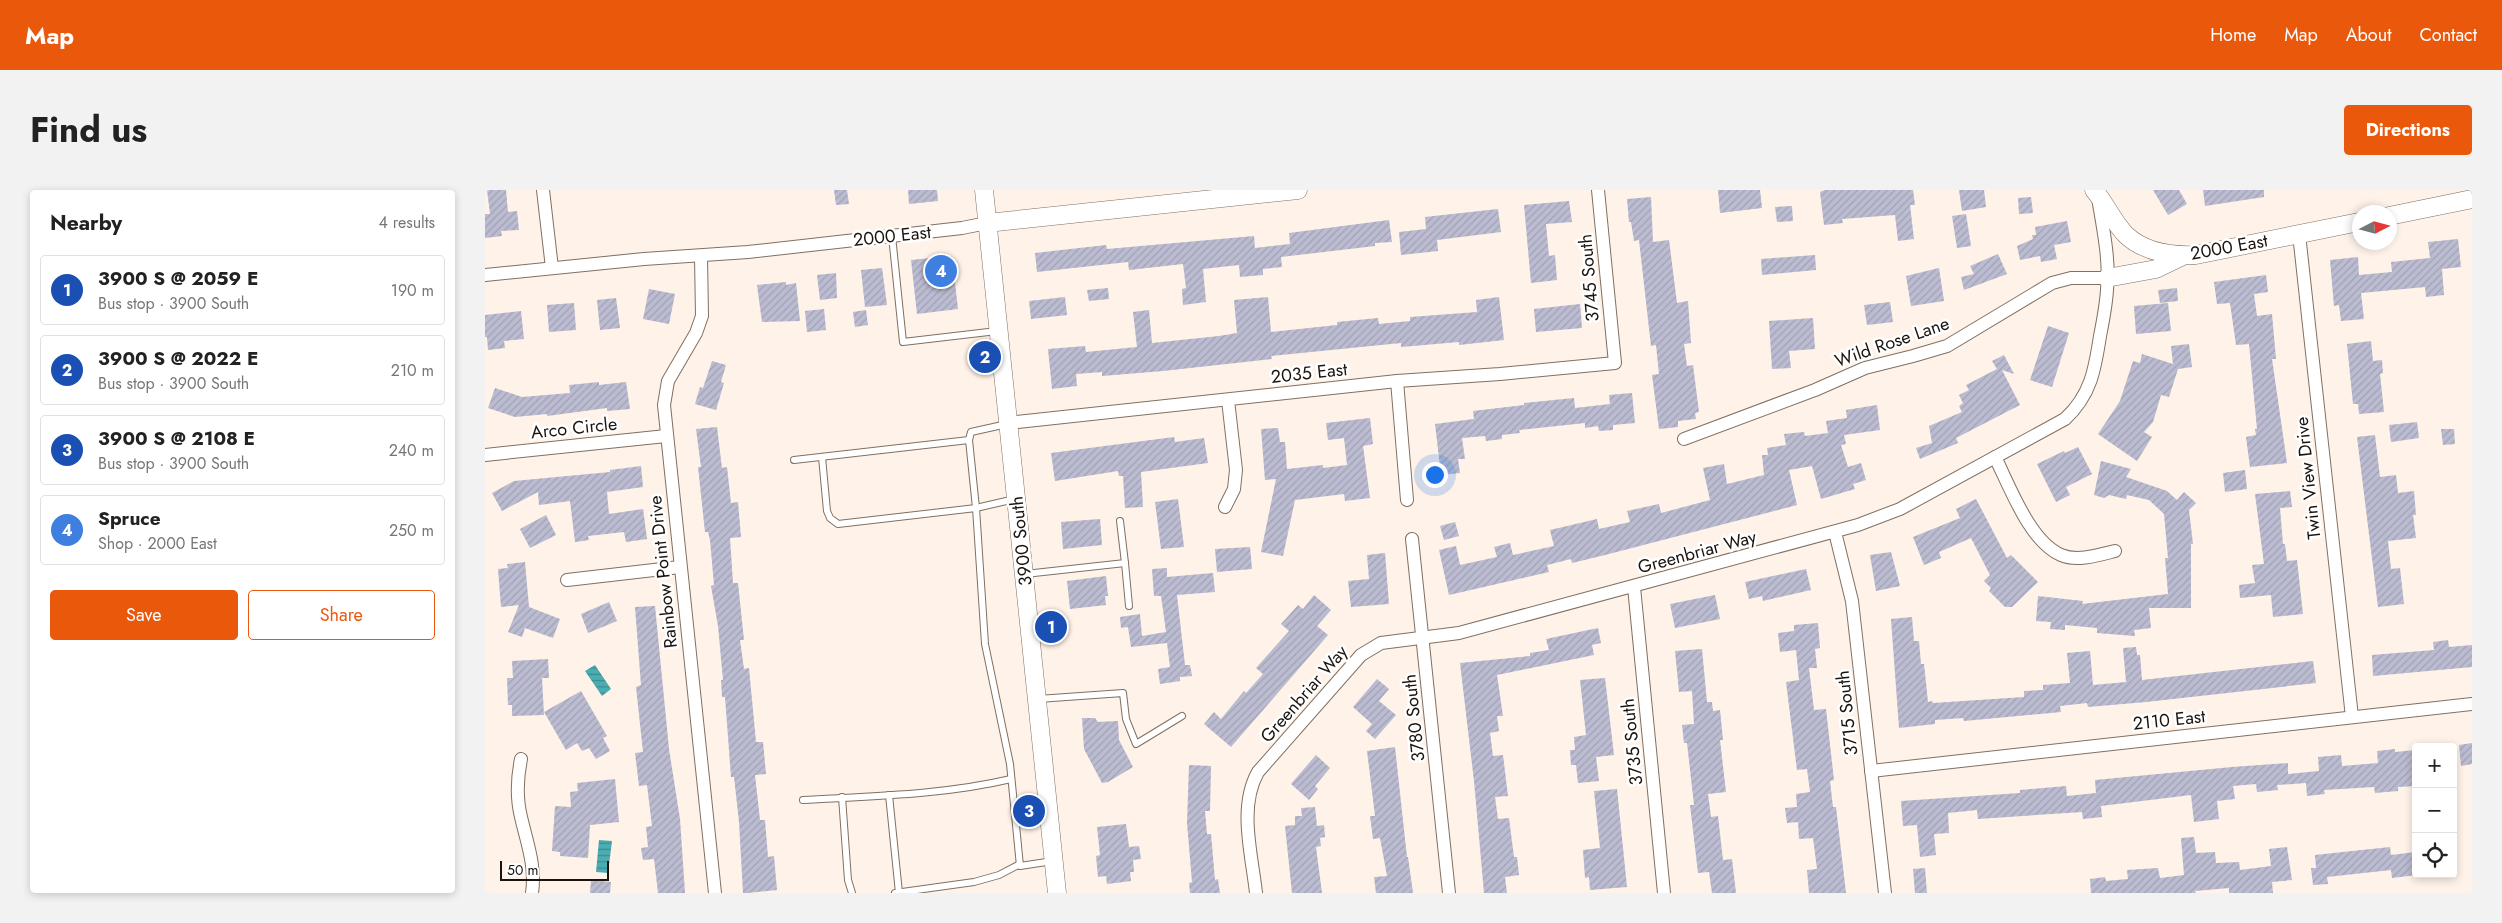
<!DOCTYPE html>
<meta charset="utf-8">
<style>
body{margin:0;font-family:Jost,sans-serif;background:#f2f2f2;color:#222}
.controls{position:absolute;right:15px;bottom:15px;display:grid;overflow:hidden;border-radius:5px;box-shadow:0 2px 8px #0003}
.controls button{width:45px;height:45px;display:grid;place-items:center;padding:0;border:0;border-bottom:1px solid #e0e0e0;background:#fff;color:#222;font:25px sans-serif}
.compass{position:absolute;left:1867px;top:15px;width:45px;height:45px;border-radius:50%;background:#fff;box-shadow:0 2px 8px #0003;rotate:84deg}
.scale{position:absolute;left:15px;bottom:12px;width:109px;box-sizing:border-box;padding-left:5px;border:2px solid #1a130e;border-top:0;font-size:14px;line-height:18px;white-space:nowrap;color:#1a130e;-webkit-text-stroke:4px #fff;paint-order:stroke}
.you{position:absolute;left:949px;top:284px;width:18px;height:18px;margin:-12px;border:4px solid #fff;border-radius:50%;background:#1a73e8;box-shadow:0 0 0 8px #1a73e833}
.badge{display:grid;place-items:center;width:32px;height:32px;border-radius:50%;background:#ea580c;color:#fff;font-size:16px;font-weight:700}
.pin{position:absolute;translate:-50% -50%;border:2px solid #fff;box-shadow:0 1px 5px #0006}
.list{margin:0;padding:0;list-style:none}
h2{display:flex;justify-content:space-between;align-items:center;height:65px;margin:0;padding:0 20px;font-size:21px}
h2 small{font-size:16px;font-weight:400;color:#767676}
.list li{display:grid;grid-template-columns:32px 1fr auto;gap:15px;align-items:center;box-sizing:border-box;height:70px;margin:0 10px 10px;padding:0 10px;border:1px solid #e0e0e0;border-radius:5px}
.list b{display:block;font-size:19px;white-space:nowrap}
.list p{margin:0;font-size:16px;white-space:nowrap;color:#767676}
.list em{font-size:16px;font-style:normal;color:#767676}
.actions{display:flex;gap:10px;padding:15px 20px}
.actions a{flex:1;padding:11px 0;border:1px solid #ea580c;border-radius:5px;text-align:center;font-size:18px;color:#ea580c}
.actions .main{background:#ea580c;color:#fff}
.icon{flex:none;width:28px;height:28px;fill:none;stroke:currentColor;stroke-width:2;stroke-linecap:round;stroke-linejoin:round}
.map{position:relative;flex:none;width:1987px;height:703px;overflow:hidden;border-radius:5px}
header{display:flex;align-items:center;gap:30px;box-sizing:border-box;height:70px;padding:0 25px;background:#ea580c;color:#fff}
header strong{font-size:24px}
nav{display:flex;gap:28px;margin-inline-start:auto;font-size:18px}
.intro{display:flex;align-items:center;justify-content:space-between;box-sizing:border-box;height:120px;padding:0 30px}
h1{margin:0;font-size:35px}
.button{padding:12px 22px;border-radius:5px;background:#ea580c;color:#fff;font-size:18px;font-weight:700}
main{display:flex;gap:30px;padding:0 30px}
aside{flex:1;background:#fff;border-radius:5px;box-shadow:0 2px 8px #0003}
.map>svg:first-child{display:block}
.water{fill:url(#water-rules)}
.building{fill:url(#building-hatch)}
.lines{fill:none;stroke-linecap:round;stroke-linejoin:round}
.lane-casing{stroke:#807062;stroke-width:8}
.street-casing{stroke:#807062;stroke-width:14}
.secondary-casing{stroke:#807062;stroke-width:19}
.lane{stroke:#fff;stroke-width:6}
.street{stroke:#fff;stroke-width:12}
.secondary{stroke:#fff;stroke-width:18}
.labels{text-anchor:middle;stroke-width:5;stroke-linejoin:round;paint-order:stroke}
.street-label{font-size:18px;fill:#1a130e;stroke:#fff}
</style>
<header>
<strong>Map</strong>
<nav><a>Home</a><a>Map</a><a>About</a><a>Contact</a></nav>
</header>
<div class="intro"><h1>Find us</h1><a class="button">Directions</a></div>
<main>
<aside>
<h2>Nearby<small>4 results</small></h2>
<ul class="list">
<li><span class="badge" style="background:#1a4fb4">1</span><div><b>3900 S @ 2059 E</b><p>Bus stop · 3900 South</p></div><em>190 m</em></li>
<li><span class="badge" style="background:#1a4fb4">2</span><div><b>3900 S @ 2022 E</b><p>Bus stop · 3900 South</p></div><em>210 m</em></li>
<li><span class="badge" style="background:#1a4fb4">3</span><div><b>3900 S @ 2108 E</b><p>Bus stop · 3900 South</p></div><em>240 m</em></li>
<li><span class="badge" style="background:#3f7fe0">4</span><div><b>Spruce</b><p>Shop · 2000 East</p></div><em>250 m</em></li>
</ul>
<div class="actions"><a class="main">Save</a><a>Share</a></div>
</aside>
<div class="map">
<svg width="1987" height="703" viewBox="0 0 1987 703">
<defs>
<pattern id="water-rules" width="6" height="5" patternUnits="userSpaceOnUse" patternTransform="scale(1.25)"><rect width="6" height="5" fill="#49adb1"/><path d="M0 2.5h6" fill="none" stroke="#3c8c8e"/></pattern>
<pattern id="building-hatch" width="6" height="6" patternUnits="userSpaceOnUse" patternTransform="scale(1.25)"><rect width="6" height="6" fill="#bbbcd1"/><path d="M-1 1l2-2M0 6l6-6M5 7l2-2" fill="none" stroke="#a0a1b2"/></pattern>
</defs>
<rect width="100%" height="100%" fill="#fef2e9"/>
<g class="water">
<polygon points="110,475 126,499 117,506 100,481"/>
<polygon points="114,650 127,651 123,683 111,682"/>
</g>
<g class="building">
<polygon points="2,0 21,0 23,22 32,21 34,40 16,41 17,46 0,48 0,24 5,24"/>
<polygon points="349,0 362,0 364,14 351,15"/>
<polygon points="423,0 452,0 453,11 424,14"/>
<polygon points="1233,0 1275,0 1277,18 1235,23"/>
<polygon points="1340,0 1428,0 1430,15 1425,15 1429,49 1413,51 1410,25 1357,29 1358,33 1339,35 1335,2"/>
<polygon points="1474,0 1499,0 1501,17 1477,21"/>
<polygon points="1668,0 1694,0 1702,14 1683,25"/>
<polygon points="1718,0 1779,0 1779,7 1720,16"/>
<polygon points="1166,7 1168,52 1184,50 1192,113 1203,111 1206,153 1199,154 1202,176 1208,175 1214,222 1210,223 1211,229 1193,231 1193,237 1174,239 1167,185 1174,184 1171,155 1166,156 1154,50 1149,51 1146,32 1144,32 1142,9"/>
<polygon points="1546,7 1548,23 1534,24 1533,8"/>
<polygon points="1084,11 1087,32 1061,34 1064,66 1070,65 1072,90 1046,93 1039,15"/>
<polygon points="1307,16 1308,31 1292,32 1290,17"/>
<polygon points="1013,19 1016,42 952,50 953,61 916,65 914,42 941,39 940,27"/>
<polygon points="1481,24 1486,56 1472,58 1467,26"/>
<polygon points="904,30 907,52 890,53 890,56 796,67 797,77 778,79 778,85 755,87 754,75 718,79 721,112 698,115 697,99 701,98 698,74 644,80 643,72 552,82 550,63 621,55 622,59 769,46 770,58 805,54 804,43"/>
<polygon points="1582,31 1586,52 1569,55 1572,69 1556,72 1555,66 1535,70 1532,56 1548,49 1547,45 1551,45 1550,37"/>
<polygon points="1973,49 1976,77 1957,79 1959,105 1941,107 1940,97 1876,103 1879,129 1856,131 1854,115 1849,116 1845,70 1873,67 1874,85 1907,82 1906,72 1945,68 1943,52"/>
<polygon points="1513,64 1522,84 1479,100 1476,87 1489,84 1485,76"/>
<polygon points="1330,65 1331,80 1277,85 1276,69"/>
<polygon points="467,66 473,119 432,124 426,70"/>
<polygon points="397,78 402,115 380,117 376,80"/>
<polygon points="1454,78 1459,111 1426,116 1421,86"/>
<polygon points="351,83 352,108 335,110 332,85"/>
<polygon points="1781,85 1783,102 1769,104 1772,126 1787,124 1791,169 1787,169 1802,273 1765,277 1761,247 1771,245 1770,239 1772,239 1764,154 1751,155 1745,113 1732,114 1729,92"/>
<polygon points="301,92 301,95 311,93 315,131 277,132 272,95"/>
<polygon points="623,98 624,109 604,111 602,100"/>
<polygon points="1692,98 1693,111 1675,113 1673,100"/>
<polygon points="164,99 190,104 184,134 158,129"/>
<polygon points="580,107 582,125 546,129 544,111"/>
<polygon points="783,107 786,142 852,135 852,132 893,128 894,134 925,131 925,127 992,122 991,110 1014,107 1019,150 974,155 974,152 916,157 916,153 786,166 787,169 678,181 617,186 617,182 591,184 592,196 567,199 563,159 600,156 601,162 652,157 648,122 664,120 667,153 734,146 752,143 749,110"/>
<polygon points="131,108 135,138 115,140 112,110"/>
<polygon points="1405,112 1408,132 1382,135 1379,115"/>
<polygon points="89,113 91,140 64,142 62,115"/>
<polygon points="1683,113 1686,141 1651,144 1649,116"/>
<polygon points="1095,114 1097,138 1051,142 1049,119"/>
<polygon points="339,119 341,140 322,142 320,121"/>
<polygon points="381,120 383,135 370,137 368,122"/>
<polygon points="36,121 39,149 19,151 20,158 3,160 2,147 0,147 0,125"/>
<polygon points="1328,128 1330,159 1304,161 1306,178 1287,179 1284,131"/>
<polygon points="1563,136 1584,143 1567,197 1545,190"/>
<polygon points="1886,151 1888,171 1897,170 1898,183 1895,184 1899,222 1874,224 1873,214 1868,214 1862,154"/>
<polygon points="1704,154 1707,177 1693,179 1684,207 1676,205 1668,232 1659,242 1667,247 1652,271 1613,244 1635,211 1648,171 1655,173 1657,164 1688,174 1686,156"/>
<polygon points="1519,165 1529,184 1517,180 1535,215 1471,248 1473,253 1435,269 1431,258 1447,253 1444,236 1477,222 1474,216 1478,213 1474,205 1484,200 1481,195 1512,179 1507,171"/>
<polygon points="227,171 241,175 236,192 239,193 231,220 210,214 215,197 218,198"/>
<polygon points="114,192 114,195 141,192 145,219 122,221 122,218 62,226 62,224 30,227 3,218 10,198 37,207 85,203 84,195"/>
<polygon points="1147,203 1150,233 1128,235 1128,240 1114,241 1113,236 1100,238 1100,233 1034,240 1035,243 1017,245 1017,249 1001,251 1000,246 977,248 980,269 973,269 975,283 956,285 950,234 989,229 988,221 1039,215 1039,213 1089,208 1090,218 1125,214 1124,205"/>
<polygon points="1392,215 1395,240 1359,245 1361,254 1356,255 1363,277 1376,273 1381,290 1368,294 1370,299 1336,309 1327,276 1304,280 1312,315 1120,365 1087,373 1086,369 1062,375 1064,382 964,405 954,360 971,356 975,375 1012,367 1009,357 1025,353 1028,365 1069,356 1065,340 1112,329 1114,339 1145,332 1142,321 1174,314 1176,323 1225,310 1218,278 1239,274 1242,294 1279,285 1277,265 1283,265 1282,258 1301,255 1299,244 1319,242 1320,246 1343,243 1341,231 1362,228 1361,220"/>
<polygon points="885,228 888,254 878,256 885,308 860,311 859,304 810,310 798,366 776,362 791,289 780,290 776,239 793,238 795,252 800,252 802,279 838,275 838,278 862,275 859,248 843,250 841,233"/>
<polygon points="1932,232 1934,248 1906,252 1904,235"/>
<polygon points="232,237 237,278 242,277 246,313 253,312 256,347 245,348 248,393 253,393 259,450 255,450 259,479 264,478 271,552 278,552 281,584 270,585 275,630 280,630 283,667 289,666 292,700 263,703 258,703 254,632 249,587 246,587 240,507 237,507 236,490 238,490 233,436 226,396 229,395 225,350 223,342 220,342 213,277 216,277 211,239"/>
<polygon points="1956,239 1969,239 1970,254 1958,255"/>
<polygon points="1890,245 1895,287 1911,285 1913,303 1929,301 1931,325 1928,325 1931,348 1903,351 1906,379 1915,378 1919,414 1893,417 1872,247"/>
<polygon points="689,247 690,252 719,248 723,273 656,282 658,317 640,318 638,286 634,286 633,281 570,291 566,263"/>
<polygon points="1593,257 1607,284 1581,297 1585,305 1571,312 1552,274 1579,261 1580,263"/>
<polygon points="1616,271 1646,279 1641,287 1682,301 1692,310 1699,302 1711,313 1704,320 1708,354 1706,354 1706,418 1664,418 1666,438 1649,440 1650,446 1612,443 1612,438 1580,435 1580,440 1565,439 1566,432 1551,431 1553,406 1598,411 1597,414 1683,404 1680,368 1683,368 1679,324 1664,310 1642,305 1641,309 1624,305 1619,308 1609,305"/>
<polygon points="156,276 158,297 122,302 124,324 158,319 162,349 141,352 139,342 103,346 104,350 90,352 85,311 54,315 53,302 17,321 7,303 29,291 125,282 125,280"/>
<polygon points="1760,280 1762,299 1740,302 1738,283"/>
<polygon points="1805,301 1807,317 1795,318 1798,354 1800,354 1802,371 1812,370 1818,424 1788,427 1786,405 1755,408 1754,395 1770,393 1767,375 1779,374 1770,304"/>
<polygon points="693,309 699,357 676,359 670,312"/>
<polygon points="1491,309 1522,368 1526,365 1553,392 1527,417 1520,417 1504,401 1506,398 1499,391 1505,385 1486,348 1454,362 1456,368 1439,375 1428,347 1475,328 1471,319"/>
<polygon points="61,325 71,345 45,358 35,339"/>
<polygon points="615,329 617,355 578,359 576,332"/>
<polygon points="970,332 974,346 959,350 955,336"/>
<polygon points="765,357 767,379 732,382 730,359"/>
<polygon points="1406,362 1415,396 1391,401 1385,365"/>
<polygon points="900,363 904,414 866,417 863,391 884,389 882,365"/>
<polygon points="40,372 44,417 75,429 68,448 40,438 37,447 23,442 34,415 16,417 13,379 23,378 22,374"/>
<polygon points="682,378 682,387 728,383 730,402 692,405 700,475 705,475 707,486 695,487 695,491 675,494 673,479 685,477 682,453 646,457 643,437 636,438 635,427 655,424 657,446 681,442 676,406 669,406 667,379"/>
<polygon points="1321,379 1326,400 1278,411 1277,406 1264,409 1260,392"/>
<polygon points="621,386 623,406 620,406 621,415 585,419 582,391"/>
<polygon points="829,405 846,420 832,436 843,445 746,557 719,534 729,522 736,529 759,501 761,503 778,484 771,478 804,441 796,434 813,415 818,419"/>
<polygon points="1230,405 1235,429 1190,438 1185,414"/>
<polygon points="124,412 132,431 103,443 96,424"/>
<polygon points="170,416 184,559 195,629 200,703 173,703 169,669 158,670 156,658 163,657 161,637 167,636 162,595 154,596 150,563 158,562 151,497 156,495 150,417"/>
<polygon points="1427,427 1429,451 1434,451 1436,474 1439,474 1443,512 1447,511 1448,513 1539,507 1539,501 1558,500 1558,495 1585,493 1582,463 1605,461 1608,495 1641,492 1638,458 1651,457 1652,465 1655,465 1657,490 1828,471 1831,493 1661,512 1603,517 1602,513 1575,516 1576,522 1479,531 1478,528 1450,530 1450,534 1414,538 1406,429"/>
<polygon points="1333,433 1335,458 1330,459 1332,478 1324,478 1329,520 1341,519 1349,590 1345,591 1348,617 1351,617 1361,703 1324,703 1322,680 1332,679 1328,648 1314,649 1313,632 1302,633 1300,618 1312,617 1311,604 1325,602 1322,579 1312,580 1301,492 1314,490 1311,460 1295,462 1293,443 1309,441 1309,435"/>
<polygon points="1113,438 1116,453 1107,455 1109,465 1012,485 1018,526 1012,526 1014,541 1005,543 1008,566 1018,565 1023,606 1010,607 1013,629 1024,628 1029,667 1032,667 1034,685 1020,687 1022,703 999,703 989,591 975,473 1045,466 1045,463 1064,460 1061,449"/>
<polygon points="1963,450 1964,457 1987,455 1987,477 1888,486 1887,465 1949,460 1948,452"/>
<polygon points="1217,459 1222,512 1227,512 1228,521 1235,520 1238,550 1235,550 1241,602 1223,604 1226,627 1233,626 1238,670 1247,669 1251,703 1227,703 1224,682 1213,683 1205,615 1209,615 1202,553 1199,553 1197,535 1209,534 1207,501 1194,502 1190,461"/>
<polygon points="63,469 64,488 57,488 59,525 27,526 27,515 23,515 22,488 28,488 27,471"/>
<polygon points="1120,488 1129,565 1111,567 1114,591 1093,593 1091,575 1086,575 1085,560 1090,560 1089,547 1101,545 1095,490"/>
<polygon points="892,489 904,499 894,511 911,525 890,549 881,541 887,534 868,517"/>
<polygon points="96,501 122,546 118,548 125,561 111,569 104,558 97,561 92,553 81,560 59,522"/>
<polygon points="597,528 610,528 613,532 633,531 634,550 648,577 623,592 617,593 599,559"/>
<polygon points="1987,553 1987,574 1976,576 1974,555"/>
<polygon points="910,557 922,667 923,667 928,703 891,703 889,687 902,686 895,648 888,649 885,626 890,626 882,561"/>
<polygon points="1910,559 1910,562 1931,560 1931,596 1913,597 1913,601 1890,603 1889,597 1839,600 1840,604 1822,606 1821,593 1792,595 1793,600 1772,602 1771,594 1748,596 1750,609 1732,611 1734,629 1709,632 1706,605 1616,616 1617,627 1598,629 1597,622 1493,629 1492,620 1463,623 1464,643 1449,644 1451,665 1435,667 1432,635 1418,636 1416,611 1535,603 1535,600 1581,596 1582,606 1611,603 1610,590 1747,577 1803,573 1803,584 1834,581 1833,567 1856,565 1857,576 1893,573 1892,561"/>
<polygon points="831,565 845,578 830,596 833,599 824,610 806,594"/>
<polygon points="704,575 726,576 725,621 720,621 722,644 726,644 730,690 733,689 735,703 705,703 704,693 707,692 702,633"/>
<polygon points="130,589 134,632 105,635 103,668 75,666 75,662 67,661 70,616 86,617 85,602 93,601 92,593"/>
<polygon points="1132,599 1142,697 1105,700 1104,687 1100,688 1098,660 1115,658 1109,601"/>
<polygon points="830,617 832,636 839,635 840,647 835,648 836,656 831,657 837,703 807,703 800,636 810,635 810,626 817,626 816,618"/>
<polygon points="641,634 644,657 654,656 656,669 648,670 649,682 645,682 646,691 622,694 621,686 613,687 611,666 615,665 612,637"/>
<polygon points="1709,647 1711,663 1730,662 1731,673 1754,672 1755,680 1786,676 1784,659 1802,657 1807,690 1787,692 1788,703 1744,703 1744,698 1710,701 1711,703 1606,703 1605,689 1620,687 1621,691 1643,689 1642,680 1673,678 1675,688 1699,685 1696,648"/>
<polygon points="1905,657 1906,665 1931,662 1931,685 1907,688 1906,680 1842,687 1843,694 1828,695 1826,678 1831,678 1830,665"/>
<polygon points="1440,678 1442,703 1430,703 1428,679"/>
<polygon points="106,690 126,692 125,703 105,703"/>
</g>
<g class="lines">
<g class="lane-casing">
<g id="lane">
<polyline points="407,46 418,152 512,141"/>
<polyline points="337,267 342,321 345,328 353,334 491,318 484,250 486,242 522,234"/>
<polyline points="309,270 484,250"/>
<polyline points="530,309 491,318 500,454 525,574 535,676 568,671"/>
<polyline points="640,373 644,416"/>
<polyline points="540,384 640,373 635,331"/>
<polyline points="553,509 638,503 641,529 651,554 697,526"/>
<polyline points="404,605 414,703"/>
<polyline points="357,607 363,690 367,703"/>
<path d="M318,610C388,606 458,605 526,589"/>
<polyline points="410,703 489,692 514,685 535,674"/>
</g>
</g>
<g class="street-casing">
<g id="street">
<polyline points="58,0 67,78"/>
<polyline points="1814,44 1867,527"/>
<polyline points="216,66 217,126 211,143 183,191 179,215 230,703"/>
<polyline points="0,85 159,69 263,62 477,38 502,33"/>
<polyline points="912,191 922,310"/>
<polyline points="523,233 912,191 1015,184 1130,173 1113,0"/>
<polyline points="1199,249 1330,200 1380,178 1428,166 1462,156 1567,93 1586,88 1622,88"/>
<polyline points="0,265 181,246"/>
<path d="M1510,267C1525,297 1545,352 1576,365C1592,372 1614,365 1630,361"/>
<polyline points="740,317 749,299 751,280 743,210"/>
<polyline points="1350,342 1367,411 1400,703"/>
<polyline points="927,349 964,703"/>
<polyline points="82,390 195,377"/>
<polyline points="1149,397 1179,703"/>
<path d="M36,569C32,589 31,607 36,627C42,653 51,676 47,703"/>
<polyline points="1386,581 1987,514"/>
<path d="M771,703C767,665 753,617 773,582L876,465L896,453L974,443L1373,335L1415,319L1580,229C1606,205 1610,179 1615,146C1618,131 1621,116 1622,100C1625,70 1618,38 1613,8"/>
</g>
</g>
<g class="secondary-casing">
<g id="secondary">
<polyline points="499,0 572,703"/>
<path d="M1609,0C1621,14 1628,32 1641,45C1659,62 1687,66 1711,65L1874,32"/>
<polyline points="1904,26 1987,9"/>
<polyline points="502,33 813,0"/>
<polyline points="1622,88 1671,79 1698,66"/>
</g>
</g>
<use href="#lane" class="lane"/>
<use href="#street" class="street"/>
<use href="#secondary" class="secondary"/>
</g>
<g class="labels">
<g class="street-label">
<text transform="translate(407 46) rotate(-6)" y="6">2000 East</text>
<text transform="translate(1744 57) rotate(-10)" y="6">2000 East</text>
<text transform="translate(1104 88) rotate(-95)" y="6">3745 South</text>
<text transform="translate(1407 152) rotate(-19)" y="6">Wild Rose Lane</text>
<text transform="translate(824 183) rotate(-6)" y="6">2035 East</text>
<text transform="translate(89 238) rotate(-6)" y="6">Arco Circle</text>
<text transform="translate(1823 288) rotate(-96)" y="6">Twin View Drive</text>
<text transform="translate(536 351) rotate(-96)" y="6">3900 South</text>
<text transform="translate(1212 362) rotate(-15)" y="6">Greenbriar Way</text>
<text transform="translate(178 382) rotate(-96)" y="6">Rainbow Point Drive</text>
<text transform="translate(819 504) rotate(-49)" y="6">Greenbriar Way</text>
<text transform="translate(1362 523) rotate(-96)" y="6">3715 South</text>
<text transform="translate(929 528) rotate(-96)" y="6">3780 South</text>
<text transform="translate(1684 530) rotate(-6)" y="6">2110 East</text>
<text transform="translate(1147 552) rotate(-96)" y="6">3735 South</text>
</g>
</g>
</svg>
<div class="controls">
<button>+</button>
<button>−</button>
<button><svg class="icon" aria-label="locate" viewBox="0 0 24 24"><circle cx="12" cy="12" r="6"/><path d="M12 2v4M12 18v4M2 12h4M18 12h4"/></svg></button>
</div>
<svg class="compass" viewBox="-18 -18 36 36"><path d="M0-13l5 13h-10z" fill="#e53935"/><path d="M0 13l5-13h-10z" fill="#767676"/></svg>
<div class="scale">50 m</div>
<div class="you"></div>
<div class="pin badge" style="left:566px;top:437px;background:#1a4fb4">1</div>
<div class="pin badge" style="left:500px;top:167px;background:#1a4fb4">2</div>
<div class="pin badge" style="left:544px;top:621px;background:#1a4fb4">3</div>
<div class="pin badge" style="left:456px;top:81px;background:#3f7fe0">4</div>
</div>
</main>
